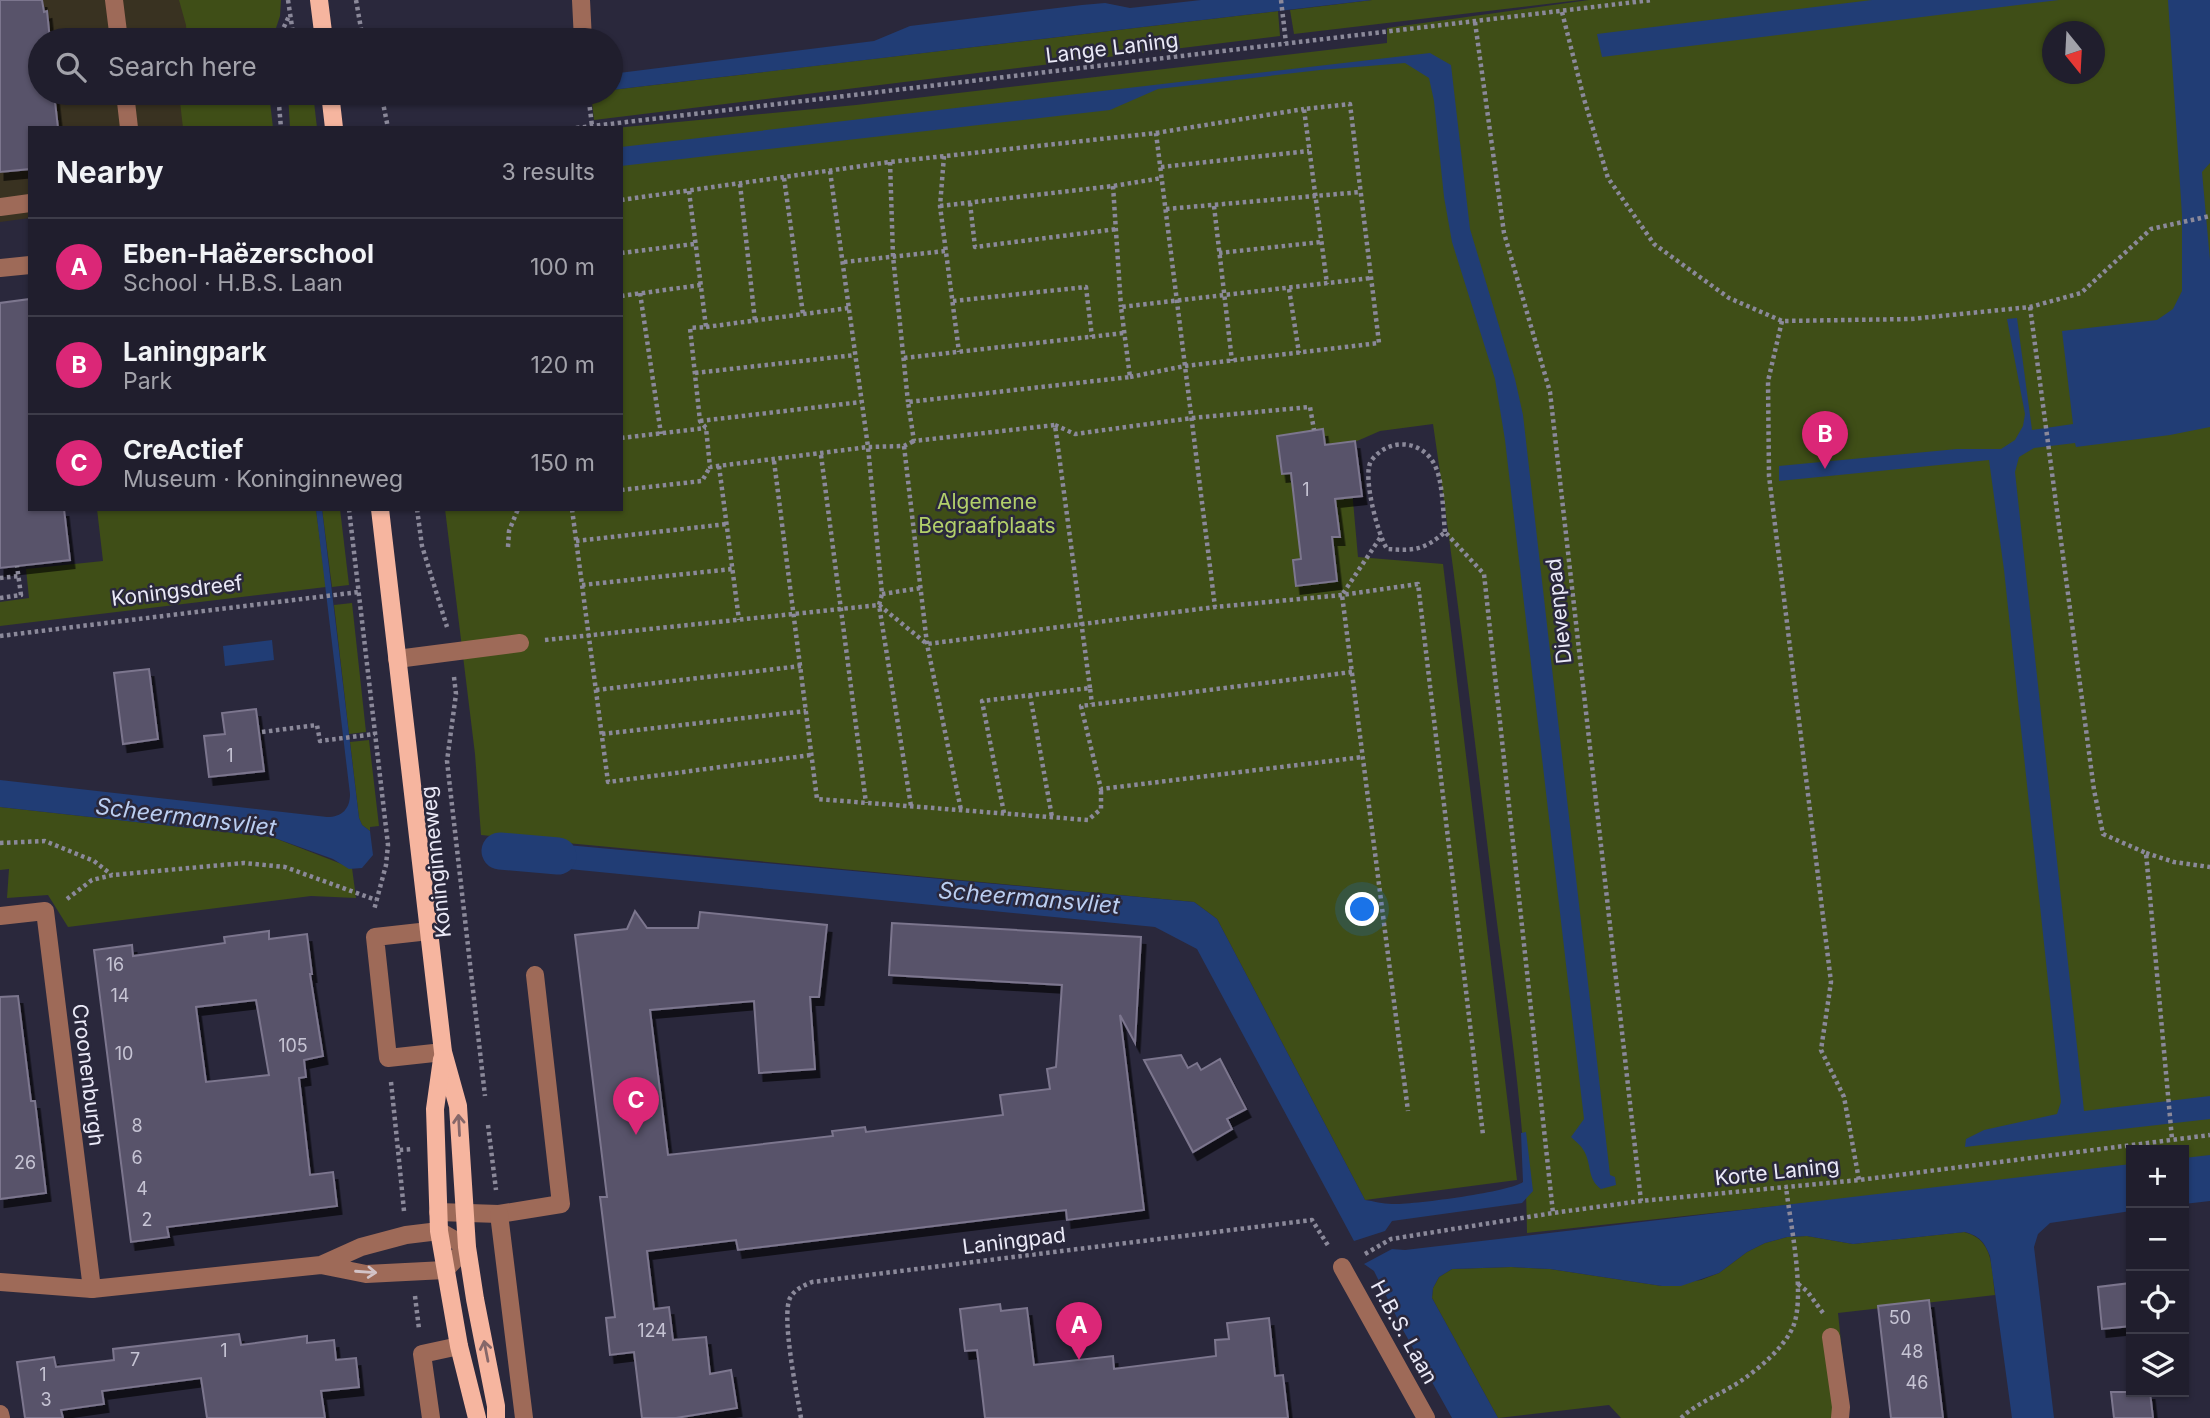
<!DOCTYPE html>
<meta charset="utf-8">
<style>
body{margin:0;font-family:Inter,sans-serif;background:#282735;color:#f1f3f6}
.controls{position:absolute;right:21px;bottom:21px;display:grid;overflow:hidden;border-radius:0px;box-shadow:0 2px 5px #0004}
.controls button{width:63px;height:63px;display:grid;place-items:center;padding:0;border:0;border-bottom:2px solid #3d3c49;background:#201e2d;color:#f1f3f6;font:35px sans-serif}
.compass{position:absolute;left:2042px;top:21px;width:63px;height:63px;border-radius:50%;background:#201e2d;box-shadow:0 2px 5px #0004;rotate:162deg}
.you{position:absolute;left:1363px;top:910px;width:24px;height:24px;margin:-18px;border:5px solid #fff;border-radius:50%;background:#1a73e8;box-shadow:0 0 0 10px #1a73e833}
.badge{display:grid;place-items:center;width:46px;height:46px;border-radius:50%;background:#db2777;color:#fff;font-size:23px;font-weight:700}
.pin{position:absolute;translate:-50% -58px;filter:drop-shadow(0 2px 4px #0008)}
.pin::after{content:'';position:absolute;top:37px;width:24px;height:21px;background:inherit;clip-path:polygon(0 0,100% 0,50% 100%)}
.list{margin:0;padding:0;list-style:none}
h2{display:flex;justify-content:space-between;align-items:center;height:91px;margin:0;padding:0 28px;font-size:30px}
h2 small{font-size:23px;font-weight:400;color:#a2a2aa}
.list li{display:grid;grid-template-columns:46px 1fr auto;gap:21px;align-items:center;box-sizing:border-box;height:98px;padding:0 28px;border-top:2px solid #3d3c49}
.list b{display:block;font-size:26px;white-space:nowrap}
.list p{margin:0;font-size:23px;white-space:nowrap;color:#a2a2aa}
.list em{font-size:23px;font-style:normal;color:#a2a2aa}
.icon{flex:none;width:38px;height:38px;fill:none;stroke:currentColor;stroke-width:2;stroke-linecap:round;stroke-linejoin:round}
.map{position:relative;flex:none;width:2210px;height:1418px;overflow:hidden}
.search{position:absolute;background:#201e2d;box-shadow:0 2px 5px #0004;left:28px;top:28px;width:595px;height:77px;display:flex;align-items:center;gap:18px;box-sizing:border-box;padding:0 24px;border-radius:38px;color:#a2a2aa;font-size:26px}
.panel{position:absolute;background:#201e2d;box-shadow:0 2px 5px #0004;left:28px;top:126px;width:595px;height:385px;border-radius:0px}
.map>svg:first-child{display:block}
.industrial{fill:#393221}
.green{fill:#3f4e17;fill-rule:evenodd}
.water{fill:#213d75}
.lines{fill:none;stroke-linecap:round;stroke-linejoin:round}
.canal{stroke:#213d75;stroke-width:37}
.building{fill:#59536a;stroke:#7c768e;stroke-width:2;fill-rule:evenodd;filter:url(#shadow)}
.path{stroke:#8b899a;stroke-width:4.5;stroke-dasharray:3.5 3.5;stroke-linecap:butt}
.minor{stroke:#9e6a58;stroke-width:18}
.major{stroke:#f6b59f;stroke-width:18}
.oneway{stroke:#866769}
.oneway2{stroke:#d3c3c7}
.labels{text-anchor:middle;stroke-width:5;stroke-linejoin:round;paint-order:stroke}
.number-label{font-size:18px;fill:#c6c4d4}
.street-label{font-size:21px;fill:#eae9f7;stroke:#2a283c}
.park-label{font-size:21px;fill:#b2cf6a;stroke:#2a283c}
.water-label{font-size:23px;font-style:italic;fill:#bbcef1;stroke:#2a283c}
</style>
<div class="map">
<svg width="2210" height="1418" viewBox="0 0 2210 1418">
<defs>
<filter id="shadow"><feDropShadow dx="4.5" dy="8" stdDeviation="0" flood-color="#0009"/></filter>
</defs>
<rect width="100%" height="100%" fill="#2a283c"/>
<polygon class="industrial" points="0,0 255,0 252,40 40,40 40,93 258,93 262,128 30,128 30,218 0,222"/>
<g class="green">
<polygon points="179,0 281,0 280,16 272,40 187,40 186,25"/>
<polygon points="1372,0 1580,0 1294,34 1290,10"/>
<path d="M1589,0H2210V1158L2184,1161V1150H2131V1168L1527,1233C1526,1119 1507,1004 1493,891C1474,735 1456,579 1433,424L1380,431L1348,445L1358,557L1443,564L1517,1180L1365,1200L1217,919L1194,902L481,835L475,754L445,509H621V128H615L856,105L1387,43V28ZM2052,32H2094V74H2052Z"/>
<polygon points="1278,11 1280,36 594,120 591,93 611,93 611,90"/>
<polygon points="179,93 269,93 273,128 183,128"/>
<polygon points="288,93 313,93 317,128 290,128"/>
<polygon points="97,509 316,509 326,587 0,626 0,602 29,598 26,569 103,561"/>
<polygon points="322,509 340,509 349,585 332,587"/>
<polygon points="352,603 366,732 349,734 334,605"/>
<polygon points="369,740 379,826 370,827 370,831 362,825 359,818 350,742"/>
<polygon points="0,807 272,837 352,868 356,898 311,896 68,927 48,895 7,898 9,869 0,870"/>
<path d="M1964,1232C1995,1240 1991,1268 1995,1295L1838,1313L1849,1418H1621L1609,1405L1498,1418L1432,1298L1433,1288L1439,1277L1452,1269L1511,1267L1550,1269L1662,1286L1701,1280L1719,1273L1747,1252L1765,1243L1787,1237L1807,1236L1853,1244Z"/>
</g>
<g class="water">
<polygon points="1201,0 1372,0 611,90 611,74 874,41 910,26 1082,5 1105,3 1130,8"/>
<polygon points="1872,0 2059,0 1602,57 1597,34"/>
<polygon points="2168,0 2210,0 2210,163 2202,172 2210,260 2210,427 2170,435 2076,447 2075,443 2034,448 2019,457 2015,472 2084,1111 2210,1096 2210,1119 1965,1147 1966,1139 1984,1130 2057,1114 2061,1102 2004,570 1989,460 1779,481 1779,466 1957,449 2001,449 2015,440 2023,426 2025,414 2007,319 2017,318 2032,430 2073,424 2062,331 2157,320 2173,309 2182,291 2182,215"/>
<path d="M1430,53L1451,65L1470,229L1515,379L1523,415L1610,1175L1615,1177L1616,1185L1601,1189C1587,1179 1592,1165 1584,1151C1581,1145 1576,1142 1571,1137L1584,1119L1505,440L1495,379L1452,242L1444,197L1434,101L1429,78L1405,63L1320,70L1158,89L1110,110L621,166V147Z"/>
<path d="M316,509H322L359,818L362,825L370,831L373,855L362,868L349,869L333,859L272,837L0,807V780L327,817C342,817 350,809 350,794Z"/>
<polygon points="272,640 274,660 225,666 223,646"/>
<path d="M512,840L1194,902L1217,919L1365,1200C1373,1201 1383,1204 1392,1204C1411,1205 1510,1192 1523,1182L1521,1133L1526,1132L1533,1191L1522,1203L1392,1221L1385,1231L1354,1241L1197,949L1155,927L508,863Z"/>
<polygon points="2210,1155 2210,1201 2184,1204 2184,1158"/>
<path d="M2131,1164V1211L2050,1223L2038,1234L2034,1247L2054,1418H2012L1990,1256C1984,1241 1979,1236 1965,1232L1853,1244L1807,1236L1787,1237L1765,1243L1747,1252L1719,1273L1681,1286H1662L1550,1269L1511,1267L1452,1269L1439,1277L1433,1288L1432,1298L1498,1418H1452L1403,1330L1374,1271L1364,1264L1392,1249L1405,1250Z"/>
</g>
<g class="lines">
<polyline class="canal" points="500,851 558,856"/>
</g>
<g class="building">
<polygon points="0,0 42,0 44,12 47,11 50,40 40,40 40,93 54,93 58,128 30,128 30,169 0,172"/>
<polygon points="30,299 30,509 64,509 70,560 0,568 0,303"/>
<polygon points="1323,429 1325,445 1355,441 1362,496 1335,499 1340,537 1332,537 1337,581 1296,586 1293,560 1301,559 1291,473 1282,474 1277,436"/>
<polygon points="149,669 158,739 123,744 114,673"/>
<polygon points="256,709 264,771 209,777 204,736 225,734 222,713"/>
<polygon points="635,911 647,928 698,928 700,912 827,925 819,997 810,997 815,1069 759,1073 754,1001 650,1010 668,1155 833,1136 832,1131 865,1127 866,1132 1003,1115 1000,1095 1050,1089 1047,1069 1056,1067 1062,985 889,975 892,923 1141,937 1135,1043 1120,1015 1144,1210 1067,1220 1066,1210 738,1250 736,1240 647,1251 654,1309 669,1307 673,1340 706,1337 710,1374 731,1370 737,1408 676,1418 642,1418 634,1352 610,1355 606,1318 615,1317 600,1197 607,1197 575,935 627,929"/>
<path d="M269,931V939L307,934L312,974H310L323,1056L304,1060L306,1077L299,1078L310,1175L333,1172L337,1206L167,1227L169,1237L131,1242L94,950L132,945L133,956L225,943L224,937ZM256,1000L269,1075L206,1082L196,1007Z"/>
<polygon points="18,996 31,1101 35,1101 46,1193 0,1199 0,997"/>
<polygon points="1181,1055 1188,1068 1197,1063 1201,1070 1220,1059 1246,1109 1227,1119 1232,1129 1193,1152 1144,1060"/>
<polygon points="2131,1283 2131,1326 2102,1329 2098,1287"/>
<polygon points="1929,1300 1943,1418 1891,1418 1878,1306"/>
<polygon points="1000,1304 1001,1311 1027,1308 1034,1365 1113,1356 1114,1369 1216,1356 1215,1340 1229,1339 1227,1323 1269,1318 1275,1376 1283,1375 1288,1418 985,1418 977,1350 965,1351 960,1309"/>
<polygon points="239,1334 241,1345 307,1336 307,1343 334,1340 336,1360 356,1358 359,1387 321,1391 325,1418 207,1418 201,1378 102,1391 104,1404 61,1410 63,1418 25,1418 17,1362 54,1357 56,1367 114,1360 113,1349"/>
<polygon points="2111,1392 2150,1392 2153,1418 2114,1418"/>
</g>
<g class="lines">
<g class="path">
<polyline points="288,0 294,40"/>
<polyline points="356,0 363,40"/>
<polyline points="1281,0 1286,43"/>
<polyline points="1562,12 1584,99 1608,178 1654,244 1729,298 1782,321 1911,319 2030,307 2081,293 2151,229 2210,216"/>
<polyline points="1475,22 1504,233 1550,392 1641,1201"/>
<polyline points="278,40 289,16"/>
<polyline points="278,93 281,128"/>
<polyline points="381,93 388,128"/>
<polyline points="588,93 592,126"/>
<polyline points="576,128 1652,0"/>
<polyline points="1156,133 1304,109"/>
<polyline points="944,156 940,206 959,352"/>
<polyline points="890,162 893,256 908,402"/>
<polyline points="1161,167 1309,151"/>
<polyline points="830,171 868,447 882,594 879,605 911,806"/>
<polyline points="784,178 803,314"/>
<polyline points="740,184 755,321"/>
<polyline points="1113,186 1121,307"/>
<polyline points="689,191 706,327 690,328 700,421 706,428 710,467 868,447 904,446 914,441"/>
<polyline points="621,200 890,162 1156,133 1215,607"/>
<polyline points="970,203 975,247 1117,229"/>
<polyline points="940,206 1113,186 1162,178"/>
<polyline points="1214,206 1232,361"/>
<polyline points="1166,209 1361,192"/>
<polyline points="621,253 694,244"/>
<polyline points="1219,253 1321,242"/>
<polyline points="844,262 945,251"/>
<polyline points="1289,289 1299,353"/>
<polyline points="640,293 661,434"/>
<polyline points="621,296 701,285"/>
<polyline points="953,301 1086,287 1092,337"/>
<polyline points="2030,307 2094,790 2103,834 2146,853 2172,1139"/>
<polyline points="1782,321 1768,381 1769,476 1831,982 1821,1050 1844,1097 1859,1180"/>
<polyline points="706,327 849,308"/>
<polyline points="904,358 1124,333"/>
<polyline points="695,373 855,355"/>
<polyline points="1130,377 1185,366 1379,343 1350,104 1304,109 1327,284"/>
<polyline points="700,421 861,402"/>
<polyline points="1055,425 1075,434 1192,418 1310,407 1314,430"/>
<polyline points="621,438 706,428"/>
<polyline points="904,446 927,644 961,810"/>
<polyline points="821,455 866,803"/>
<polyline points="774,461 817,799 1088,820 1101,809 1101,789"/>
<polyline points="719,466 739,620"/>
<polyline points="621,490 702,481 710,467"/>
<polyline points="349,509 388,845 386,865 374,910"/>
<polyline points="417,509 422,546 447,627"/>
<polyline points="572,509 608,782 811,755"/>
<path d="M1445,532C1443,514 1443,484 1436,468C1425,440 1389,436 1371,461C1362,476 1378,535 1387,549C1414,551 1424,550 1445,532L1484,574L1553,1213"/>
<polyline points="1380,538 1342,595 1408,1111"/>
<polyline points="576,541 727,524"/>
<polyline points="508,547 509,531 518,509"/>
<polyline points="0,578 19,576"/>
<polyline points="582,585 732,569"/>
<polyline points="882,594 921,588"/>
<polyline points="0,598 21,595 17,566"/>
<polyline points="0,636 359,592"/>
<polyline points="545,640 879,605 927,644 1215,607 1342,595 1418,584 1483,1135"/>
<polyline points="1352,672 1081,706 1101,789 1363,757"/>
<polyline points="454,677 456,694 447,761 485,1096"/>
<polyline points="1090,688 1055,425 914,441 908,402 1130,377 1121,307 1371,278"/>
<polyline points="596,690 801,666"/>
<polyline points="1030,695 1052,817"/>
<polyline points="262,732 317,725 320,741 375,734"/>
<polyline points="602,734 806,711"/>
<polyline points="1004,813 982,701 1090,688 1092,704"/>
<polyline points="0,843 45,841 94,861 112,875"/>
<polyline points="2146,853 2174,862 2210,867"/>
<polyline points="67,899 92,880 113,875 244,863 285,867 376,900"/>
<polyline points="391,1082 398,1150"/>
<polyline points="488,1125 496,1190"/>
<polyline points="404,1211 398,1150 413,1149"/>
<polyline points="1365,1254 1391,1239 1553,1213 1641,1201 1859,1180 2210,1135"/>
<polyline points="1798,1284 1807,1291 1823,1313"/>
<polyline points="415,1296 419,1329"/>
<path d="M801,1418C797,1394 781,1317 790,1298C795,1289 803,1286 812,1282L1312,1220L1329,1247"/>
<path d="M1681,1418C1699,1401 1725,1393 1745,1378C1763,1365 1784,1347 1793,1327C1806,1296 1790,1222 1786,1187"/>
</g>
<g class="minor">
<polyline points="114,0 119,40"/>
<polyline points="581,0 583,40"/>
<polyline points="125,93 129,128"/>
<polyline points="0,207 30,203"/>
<polyline points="0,268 30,265"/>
<polyline points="397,659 520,643"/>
<polyline points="0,916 45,911 92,1289"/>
<polyline points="429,931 375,937 388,1058 443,1052"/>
<polyline points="438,1212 499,1214 561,1204 535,975"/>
<polyline points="499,1214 524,1418"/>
<polyline points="1342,1267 1426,1418"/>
<polyline points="0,1282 92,1289 321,1265 366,1274 445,1270 467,1247 439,1231 406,1235 361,1247 321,1265"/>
<polyline points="1831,1337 1841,1407 1840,1418"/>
<polyline points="0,1414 1,1418"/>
<polyline points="431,1418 422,1354 459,1346"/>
</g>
<g class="major">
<polyline points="319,0 324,40"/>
<polyline points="330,93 334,128"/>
<polyline points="380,509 443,1052 458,1106 467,1247 475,1299 496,1406 496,1418"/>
<polyline points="442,1059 435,1109 439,1231 459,1346 477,1418"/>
</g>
</g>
<defs><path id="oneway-shaft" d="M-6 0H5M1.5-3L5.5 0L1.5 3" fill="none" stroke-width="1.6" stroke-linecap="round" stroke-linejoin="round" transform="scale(1.75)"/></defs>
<g class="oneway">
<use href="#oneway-shaft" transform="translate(459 1125) rotate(-93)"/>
<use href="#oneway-shaft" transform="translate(486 1351) rotate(-101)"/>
</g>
<use class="oneway2" href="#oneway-shaft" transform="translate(366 1272) rotate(4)"/>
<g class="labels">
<g class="number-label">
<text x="1306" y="496">1</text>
<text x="230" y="762">1</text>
<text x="115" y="971">16</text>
<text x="120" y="1002">14</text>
<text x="293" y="1052">105</text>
<text x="124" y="1060">10</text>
<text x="137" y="1132">8</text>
<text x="137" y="1164">6</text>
<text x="25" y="1169">26</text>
<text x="142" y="1195">4</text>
<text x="147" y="1226">2</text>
<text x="1900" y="1324">50</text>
<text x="652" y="1337">124</text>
<text x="224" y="1357">1</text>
<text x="1912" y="1358">48</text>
<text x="135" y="1366">7</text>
<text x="43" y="1381">1</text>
<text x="1917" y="1389">46</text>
<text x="46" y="1406">3</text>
</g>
<g class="street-label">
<text transform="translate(1112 48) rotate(-7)" y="7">Lange Laning</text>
<text transform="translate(177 591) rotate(-7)" y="7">Koningsdreef</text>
<text transform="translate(1559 611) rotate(-96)" y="7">Dievenpad</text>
<text transform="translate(436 862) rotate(-96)" y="7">Koninginneweg</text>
<text transform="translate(88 1075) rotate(83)" y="7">Croonenburgh</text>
<text transform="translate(1777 1172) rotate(-6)" y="7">Korte Laning</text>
<text transform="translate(1014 1241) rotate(-7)" y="7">Laningpad</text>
<text transform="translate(1404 1332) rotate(61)" y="7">H.B.S. Laan</text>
</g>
<g class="park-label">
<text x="987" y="509">Algemene<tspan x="987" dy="24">Begraafplaats</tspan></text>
</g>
<g class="water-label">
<text transform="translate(186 817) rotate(7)" y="8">Scheermansvliet</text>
<text transform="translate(1029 898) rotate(5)" y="8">Scheermansvliet</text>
</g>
</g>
</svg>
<div class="controls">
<button>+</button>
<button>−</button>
<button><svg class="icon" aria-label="locate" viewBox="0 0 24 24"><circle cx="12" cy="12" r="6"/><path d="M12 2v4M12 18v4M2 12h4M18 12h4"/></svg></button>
<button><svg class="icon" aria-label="layers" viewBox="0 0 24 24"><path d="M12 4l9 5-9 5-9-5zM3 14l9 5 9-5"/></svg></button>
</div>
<svg class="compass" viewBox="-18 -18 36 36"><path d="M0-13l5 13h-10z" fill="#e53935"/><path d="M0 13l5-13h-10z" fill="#a2a2aa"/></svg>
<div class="you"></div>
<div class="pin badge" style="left:1079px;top:1360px">A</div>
<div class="pin badge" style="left:1825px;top:469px">B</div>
<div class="pin badge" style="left:636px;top:1135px">C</div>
<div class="search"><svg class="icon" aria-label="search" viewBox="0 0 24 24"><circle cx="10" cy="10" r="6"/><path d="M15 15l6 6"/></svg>Search here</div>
<section class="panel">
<h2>Nearby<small>3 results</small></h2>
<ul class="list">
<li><span class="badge">A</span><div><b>Eben-Haëzerschool</b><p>School · H.B.S. Laan</p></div><em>100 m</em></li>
<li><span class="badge">B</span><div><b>Laningpark</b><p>Park</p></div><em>120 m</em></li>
<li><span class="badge">C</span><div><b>CreActief</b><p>Museum · Koninginneweg</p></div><em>150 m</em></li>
</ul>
</section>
</div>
